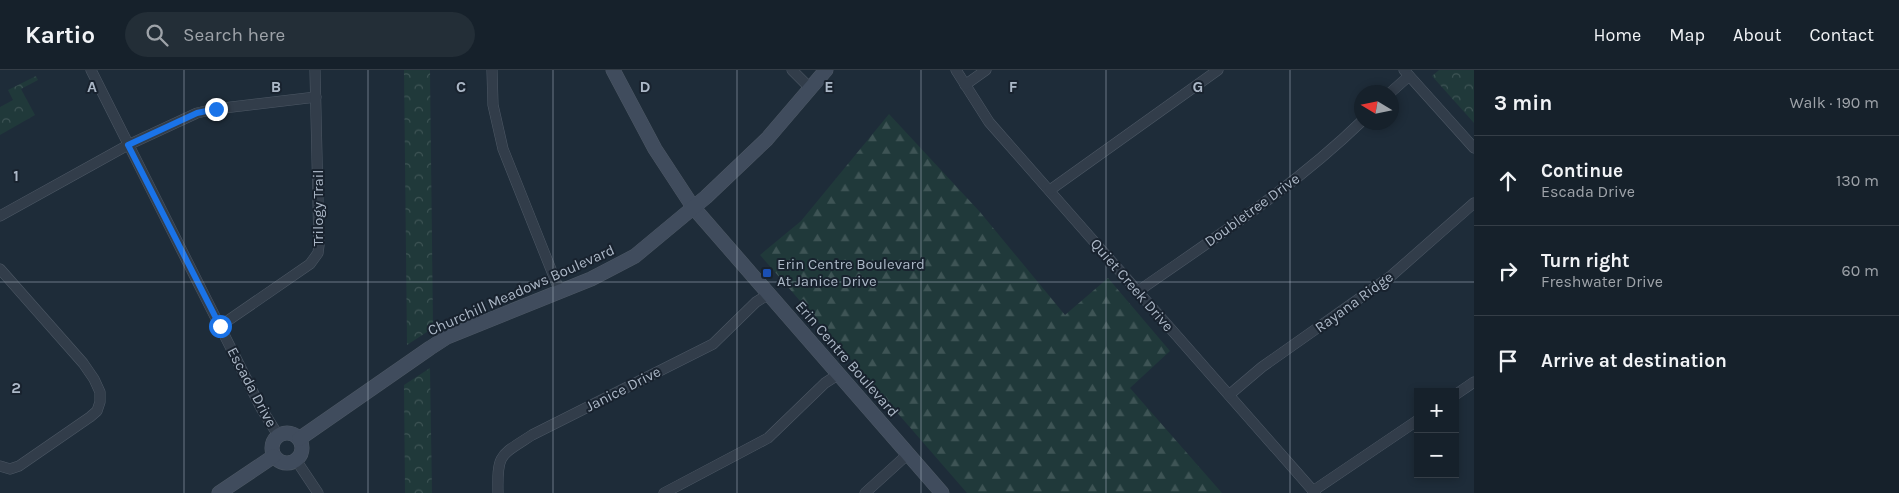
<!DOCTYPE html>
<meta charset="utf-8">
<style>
body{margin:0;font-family:Karla,sans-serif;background:#232e37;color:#f1f3f6}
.controls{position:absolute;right:15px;bottom:15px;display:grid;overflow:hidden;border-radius:0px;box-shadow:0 2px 8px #0003}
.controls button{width:45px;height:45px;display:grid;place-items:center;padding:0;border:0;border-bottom:1px solid #353e47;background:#16212b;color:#f1f3f6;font:25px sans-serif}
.compass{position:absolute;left:1354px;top:15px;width:45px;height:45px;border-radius:50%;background:#16212b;box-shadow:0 2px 8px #0003;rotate:280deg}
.stop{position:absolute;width:15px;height:15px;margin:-11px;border:4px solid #1a73e8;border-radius:50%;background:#fff}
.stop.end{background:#1a73e8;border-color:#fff;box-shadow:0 1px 5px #0008}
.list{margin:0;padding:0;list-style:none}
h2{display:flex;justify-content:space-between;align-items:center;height:65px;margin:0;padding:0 20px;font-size:21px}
h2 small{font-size:16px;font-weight:400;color:#9ea3a9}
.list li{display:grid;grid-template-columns:32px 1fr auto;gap:15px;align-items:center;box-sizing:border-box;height:90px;padding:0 20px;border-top:1px solid #353e47}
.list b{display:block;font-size:19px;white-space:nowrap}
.list p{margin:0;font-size:16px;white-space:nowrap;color:#9ea3a9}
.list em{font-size:16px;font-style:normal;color:#9ea3a9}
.icon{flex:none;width:28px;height:28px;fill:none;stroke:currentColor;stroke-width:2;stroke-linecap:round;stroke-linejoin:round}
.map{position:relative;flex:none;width:1474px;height:423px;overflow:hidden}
header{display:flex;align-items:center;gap:30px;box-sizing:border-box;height:70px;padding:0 25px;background:#16212b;border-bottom:1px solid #353e47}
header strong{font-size:24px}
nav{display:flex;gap:28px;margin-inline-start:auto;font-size:18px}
.search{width:350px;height:45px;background:#232e37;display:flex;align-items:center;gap:12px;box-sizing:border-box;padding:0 18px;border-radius:28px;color:#9ea3a9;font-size:19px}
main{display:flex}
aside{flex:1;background:#16212b}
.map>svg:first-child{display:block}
.forest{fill:url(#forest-firs)}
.park{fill:url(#park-crowns)}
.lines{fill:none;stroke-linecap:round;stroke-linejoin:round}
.street-casing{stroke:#4d5865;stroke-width:11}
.secondary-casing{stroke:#4d5865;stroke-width:15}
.street{stroke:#323d4a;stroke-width:10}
.secondary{stroke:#404c5d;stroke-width:14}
.route{stroke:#1a73e8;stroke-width:6}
.grid{fill:none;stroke:#acb8c7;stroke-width:1;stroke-opacity:0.55}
.transit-dot{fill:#1a4fb4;stroke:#18222e;stroke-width:2}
.labels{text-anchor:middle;stroke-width:4;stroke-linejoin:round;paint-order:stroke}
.street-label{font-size:15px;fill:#acb8c7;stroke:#18222e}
.poi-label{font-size:15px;fill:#acb8c7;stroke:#18222e;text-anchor:start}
.grid-label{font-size:16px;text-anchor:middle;font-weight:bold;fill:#acb8c7;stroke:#18222e;stroke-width:4;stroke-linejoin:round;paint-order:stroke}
</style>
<header>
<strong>Kartio</strong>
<div class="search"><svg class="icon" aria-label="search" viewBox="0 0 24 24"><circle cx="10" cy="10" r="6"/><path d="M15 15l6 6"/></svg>Search here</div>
<nav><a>Home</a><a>Map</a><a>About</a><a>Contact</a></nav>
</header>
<main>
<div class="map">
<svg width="1474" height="423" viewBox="0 0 1474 423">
<defs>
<pattern id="forest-firs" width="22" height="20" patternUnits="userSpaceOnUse" patternTransform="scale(1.25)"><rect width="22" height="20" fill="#20393a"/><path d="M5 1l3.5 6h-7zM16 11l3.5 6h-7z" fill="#3e5455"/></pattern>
<pattern id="park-crowns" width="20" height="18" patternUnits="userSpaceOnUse" patternTransform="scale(1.25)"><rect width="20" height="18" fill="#20393a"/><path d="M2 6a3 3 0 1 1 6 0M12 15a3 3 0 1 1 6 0" fill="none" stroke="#3e5455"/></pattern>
</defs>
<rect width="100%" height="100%" fill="#1e2c39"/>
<polygon class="forest" points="889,44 980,142 1065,245 1108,208 1170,281 1130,318 1222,423 967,423 760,185 801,151"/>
<g class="park">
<polygon points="404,0 430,0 433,258 407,275"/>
<polygon points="1439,0 1474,0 1474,53 1432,6"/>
<polygon points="36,6 38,10 21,19 35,45 0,65 0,37 13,30 8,20"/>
<polygon points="430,298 432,423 405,423 404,315"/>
</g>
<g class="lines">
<g class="street-casing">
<g id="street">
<polyline points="91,0 261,338 278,365"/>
<polyline points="492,0 493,35 503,79 560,222"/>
<polyline points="792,0 810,18"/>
<polyline points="956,0 989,52 1315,423"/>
<polyline points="1404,0 1474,78"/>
<polyline points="965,15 986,0"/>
<polyline points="1391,22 1409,6"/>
<polyline points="1050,120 1218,0"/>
<polyline points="0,146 128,75 197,43 215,39 316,27"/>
<polyline points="0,199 83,293 94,309 100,322 100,332 97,341 90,347 19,396 10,399 0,396"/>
<path d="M1137,222C1214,168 1294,117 1362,51"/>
<polyline points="220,256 310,194 318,183 319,175 315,0"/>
<polyline points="1229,325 1262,297 1391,206 1474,133"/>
<polyline points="1455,325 1474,312"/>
<polyline points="296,390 318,423"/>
<polyline points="1313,421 1418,350"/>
<path d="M498,423C497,383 500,386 532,365L713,274L756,232L769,224"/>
<polyline points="664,423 768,368 825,313 839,304"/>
<polyline points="865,423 908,384"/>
</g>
</g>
<g class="secondary-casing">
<g id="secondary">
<polyline points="613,0 655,79 693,137 942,423"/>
<circle cx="287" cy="378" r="15"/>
<polyline points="299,369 430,278 447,267 591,209 635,186 706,127 767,69 826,0"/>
<polyline points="219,423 274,386"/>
</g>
</g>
<use href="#street" class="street"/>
<use href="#secondary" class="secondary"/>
</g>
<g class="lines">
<polyline class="route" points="216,39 197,43 128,75 220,256"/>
</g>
<path class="grid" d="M184,0V423M368,0V423M553,0V423M737,0V423M921,0V423M1106,0V423M1290,0V423M0,212H1474"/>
<rect class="transit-dot" x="762" y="198" width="10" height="10" rx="2.5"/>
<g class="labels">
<g class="street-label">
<text transform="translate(318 138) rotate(-90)" y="5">Trilogy Trail</text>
<text transform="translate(1252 140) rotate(-36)" y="5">Doubletree Drive</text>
<text transform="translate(1132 215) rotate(49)" y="5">Quiet Creek Drive</text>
<text transform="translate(521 220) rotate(-24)" y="5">Churchill Meadows Boulevard</text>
<text transform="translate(1354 232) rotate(-36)" y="5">Rayana Ridge</text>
<text transform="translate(847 289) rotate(49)" y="5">Erin Centre Boulevard</text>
<text transform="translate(252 317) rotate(62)" y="5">Escada Drive</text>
<text transform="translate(623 319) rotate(-27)" y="5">Janice Drive</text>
</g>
<g class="poi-label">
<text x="777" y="199">Erin Centre Boulevard<tspan x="777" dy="17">At Janice Drive</tspan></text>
</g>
</g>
<g class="grid-label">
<text x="92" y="22">A</text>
<text x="276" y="22">B</text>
<text x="461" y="22">C</text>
<text x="645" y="22">D</text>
<text x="829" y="22">E</text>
<text x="1013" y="22">F</text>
<text x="1198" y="22">G</text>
<text x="16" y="111">1</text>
<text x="16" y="323">2</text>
</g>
</svg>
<div class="controls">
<button>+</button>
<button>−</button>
</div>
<svg class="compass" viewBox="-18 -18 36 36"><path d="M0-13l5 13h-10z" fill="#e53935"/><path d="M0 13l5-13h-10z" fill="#9ea3a9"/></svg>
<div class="stop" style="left:220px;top:256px"></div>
<div class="stop end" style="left:216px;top:39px"></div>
</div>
<aside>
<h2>3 min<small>Walk · 190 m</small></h2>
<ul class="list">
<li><svg class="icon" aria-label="ahead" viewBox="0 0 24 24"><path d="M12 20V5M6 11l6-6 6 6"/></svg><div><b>Continue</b><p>Escada Drive</p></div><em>130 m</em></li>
<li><svg class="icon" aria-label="right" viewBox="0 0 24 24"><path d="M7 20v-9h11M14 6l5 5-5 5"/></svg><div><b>Turn right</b><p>Freshwater Drive</p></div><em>60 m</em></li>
<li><svg class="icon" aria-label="arrive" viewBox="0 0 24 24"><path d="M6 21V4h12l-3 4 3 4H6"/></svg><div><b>Arrive at destination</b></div></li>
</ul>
</aside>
</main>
